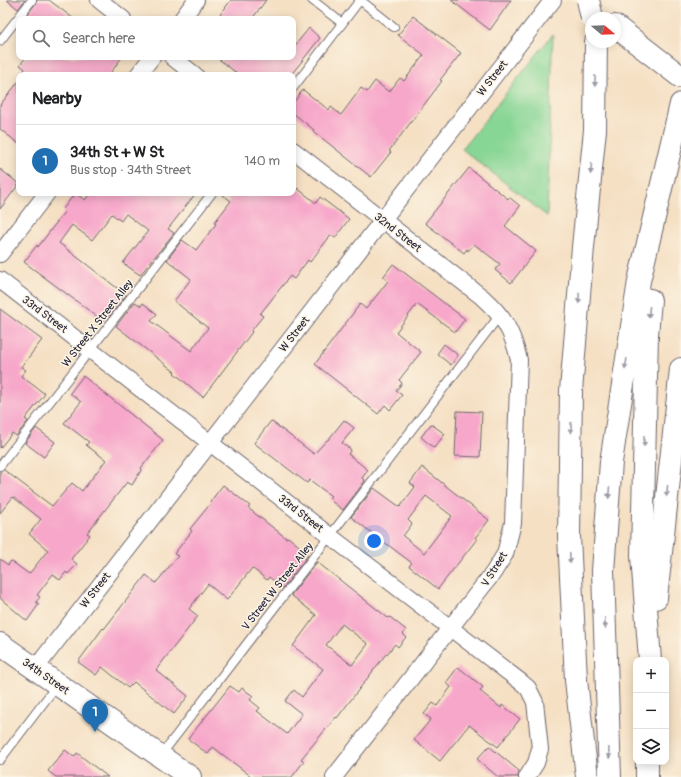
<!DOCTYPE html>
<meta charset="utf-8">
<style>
body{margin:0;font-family:Pangolin,sans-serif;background:#f2f2f2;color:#202124}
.controls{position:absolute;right:12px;bottom:12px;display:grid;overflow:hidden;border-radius:8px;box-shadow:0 2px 10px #0003}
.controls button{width:36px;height:36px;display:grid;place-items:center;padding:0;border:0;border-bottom:1px solid #e0e0e0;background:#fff;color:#202124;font:20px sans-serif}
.compass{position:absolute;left:585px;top:12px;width:36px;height:36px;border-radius:50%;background:#fff;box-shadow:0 2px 10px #0003;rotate:109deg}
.you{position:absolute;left:374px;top:541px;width:14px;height:14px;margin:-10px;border:3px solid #fff;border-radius:50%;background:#1a73e8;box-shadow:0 0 0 6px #1a73e833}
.badge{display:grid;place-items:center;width:26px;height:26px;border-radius:50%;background:#1f6fb2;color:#fff;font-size:13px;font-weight:700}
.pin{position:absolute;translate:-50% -33px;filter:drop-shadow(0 1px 2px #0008)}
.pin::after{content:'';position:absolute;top:21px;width:14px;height:12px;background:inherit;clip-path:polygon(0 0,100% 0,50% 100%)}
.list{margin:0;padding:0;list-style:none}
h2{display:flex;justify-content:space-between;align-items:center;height:52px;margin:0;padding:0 16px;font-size:17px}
h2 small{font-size:13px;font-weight:400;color:#757577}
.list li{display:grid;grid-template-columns:26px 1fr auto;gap:12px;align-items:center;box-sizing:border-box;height:72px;padding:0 16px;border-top:1px solid #e0e0e0}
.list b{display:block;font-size:15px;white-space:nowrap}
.list p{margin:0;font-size:13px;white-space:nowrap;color:#757577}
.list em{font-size:13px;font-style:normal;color:#757577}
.icon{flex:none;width:22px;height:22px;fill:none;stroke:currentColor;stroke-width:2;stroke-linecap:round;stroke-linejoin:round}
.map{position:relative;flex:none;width:681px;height:777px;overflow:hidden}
.search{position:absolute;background:#fff;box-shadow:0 2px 10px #0003;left:16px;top:16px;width:280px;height:44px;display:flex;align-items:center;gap:10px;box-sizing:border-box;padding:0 14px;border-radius:8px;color:#757577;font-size:15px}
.panel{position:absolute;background:#fff;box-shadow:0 2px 10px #0003;left:16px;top:72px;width:280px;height:124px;border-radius:8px}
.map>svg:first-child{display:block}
.green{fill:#88d695;stroke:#557c68}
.building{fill:#f7a8ca;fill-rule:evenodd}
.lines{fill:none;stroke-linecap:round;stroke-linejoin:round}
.lane-casing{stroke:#6c646b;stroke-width:10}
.street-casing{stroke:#6c646b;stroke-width:18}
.secondary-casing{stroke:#6c646b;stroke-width:24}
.highway-casing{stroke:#6c646b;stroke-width:24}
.lane{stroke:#fff;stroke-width:8}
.street{stroke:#fff;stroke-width:16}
.secondary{stroke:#fff;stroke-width:22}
.highway{stroke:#fff;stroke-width:22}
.highway-bridge-casing{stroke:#6c646b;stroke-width:24;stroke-linecap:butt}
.highway-bridge{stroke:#fff;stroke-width:22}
.oneway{fill:#9c9ca7}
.labels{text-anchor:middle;stroke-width:3;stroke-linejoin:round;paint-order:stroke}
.street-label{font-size:11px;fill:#22223b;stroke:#fcf5e5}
</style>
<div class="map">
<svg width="681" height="777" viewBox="0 0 681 777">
<rect width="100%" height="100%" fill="#fcf5e5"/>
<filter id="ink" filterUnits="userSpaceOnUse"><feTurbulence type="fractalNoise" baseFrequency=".025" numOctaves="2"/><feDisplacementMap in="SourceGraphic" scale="8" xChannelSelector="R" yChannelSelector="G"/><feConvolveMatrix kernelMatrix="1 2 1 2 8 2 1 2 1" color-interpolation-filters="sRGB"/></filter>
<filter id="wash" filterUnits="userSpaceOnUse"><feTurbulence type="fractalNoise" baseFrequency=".012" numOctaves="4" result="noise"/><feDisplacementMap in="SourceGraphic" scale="16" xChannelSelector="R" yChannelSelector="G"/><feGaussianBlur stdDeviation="0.9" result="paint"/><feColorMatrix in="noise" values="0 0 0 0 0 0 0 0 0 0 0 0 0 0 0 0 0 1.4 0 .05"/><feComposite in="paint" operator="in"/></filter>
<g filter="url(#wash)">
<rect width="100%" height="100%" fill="#f5e0c4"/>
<polygon class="green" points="553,34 547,216 462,149"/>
<g id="blocks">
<g class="building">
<polygon points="7,0 25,0 18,9"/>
<polygon points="37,0 49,0 74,19 32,19 27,15 36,3"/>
<polygon points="231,0 266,0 252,19 217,19"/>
<polygon points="451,0 511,0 490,30"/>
<polygon points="413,16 461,53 440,80 442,81 389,151 391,152 371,177 313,131 314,130 293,113 293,103 303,90 329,110 331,107 341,115 361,88 367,92 375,81 389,92 400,78 404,81 424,55 398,35"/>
<polygon points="309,28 320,38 291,75 239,75 216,57 293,57 293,48"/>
<polygon points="26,57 122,57 109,75 21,75 25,69 20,65"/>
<polygon points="19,81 19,144 0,129 0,105"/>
<polygon points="469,168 508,199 509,197 520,206 505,226 536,251 511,283 495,270 500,264 474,244 468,251 467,249 464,253 425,223"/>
<polygon points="0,169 19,184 0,209"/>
<polygon points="297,188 316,203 320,197 349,219 335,238 331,235 310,262 308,260 294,279 290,276 260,314 263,316 251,331 252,332 203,397 174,373 175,372 116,326 135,302 141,306 143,303 157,314 151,321 191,351 208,328 174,301 191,279 167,260 182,240 196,250 216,224 214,223 231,201 220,193 293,193"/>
<polygon points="75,193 85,200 90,193 196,193 168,229 174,233 140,275 123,263 148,231 126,214 121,221 112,214 92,240 72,225 59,243 126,295 107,319 105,318 103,321 24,262 37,245 38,247 65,211 63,209"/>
<polygon points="393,264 465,319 455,332 417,304 396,332 421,352 399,380 402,383 396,391 402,395 390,410 385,405 378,414 315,364 360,304 366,309 388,281 383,277"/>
<polygon points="0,309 42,340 21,367 26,370 21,376 45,394 25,419 28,421 16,436 12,433 0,448"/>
<polygon points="444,344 458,355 451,365 437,354"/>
<polygon points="83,376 163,440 141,468 142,469 132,485 127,482 87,533 90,535 71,559 77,564 68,574 66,572 60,580 53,574 37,595 40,597 36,602 39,604 27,621 0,598 0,559 8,565 11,561 29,574 48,550 29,534 41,519 13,497 0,513 0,471 4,470 52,506 72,483 82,491 106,460 86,445 89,442 64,423 81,402 70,393"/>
<polygon points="457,411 482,412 480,457 455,456"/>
<polygon points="344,420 354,428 342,443 351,450 348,454 368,470 362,478 365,481 343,510 331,501 332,500 329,498 331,496 310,480 307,483 254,443 271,421 314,454 327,440 328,440"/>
<polygon points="431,424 445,434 434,448 421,437"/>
<polygon points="36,428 55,442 44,457 25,443"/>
<path d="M422,467L489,520L475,538L477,539L438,589L409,566L412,563L351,517L374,488L400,507L415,487L410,483ZM426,496L452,516L424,553L403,536L412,524L408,520Z"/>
<polygon points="223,485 250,506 248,508 286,538 288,537 304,550 303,551 308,555 283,588 269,577 267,580 252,568 227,600 208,584 189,609 198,616 156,670 188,696 174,714 134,682 128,688 102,667 96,675 78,662 103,628 104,629 146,575 156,583 178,556 174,554 192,531 190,529 211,503 210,502"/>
<path d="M317,562L388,618L390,617L406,630L403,634L406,637L398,647L395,644L387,654H386L337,718L336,717L301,759L304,761L292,777H252L213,747L208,754L188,739L230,686L239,692L242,688L253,696L250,700L260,708L257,711L287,734L302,714L285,701L294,690L302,697L323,669L293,646L316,615L291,595ZM342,624L368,644L352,665L326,645Z"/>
<polygon points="458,667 483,687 480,691 501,708 502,705 520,719 498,747 469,725 440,761 414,740 431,719 424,714 433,703 437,706 451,687 446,683"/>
<polygon points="489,746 519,771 518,777 498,777 477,759"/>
<polygon points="65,750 74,757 77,753 108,777 56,777 48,771"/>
</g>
</g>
</g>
<g filter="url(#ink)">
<use href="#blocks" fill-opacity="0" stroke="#6c646b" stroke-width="1"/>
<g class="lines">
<g class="lane-casing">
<g id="lane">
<polyline points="312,0 342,23"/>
<polyline points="360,0 394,27"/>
<polyline points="0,41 32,0"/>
<polyline points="293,88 360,0"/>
<polyline points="0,466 212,193"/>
<polyline points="161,755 500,315"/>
<polyline points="0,760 57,685"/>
</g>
</g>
<g class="street-casing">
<g id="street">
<polyline points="99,0 123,19"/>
<polyline points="182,19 196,0"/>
<polyline points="172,57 195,75"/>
<polyline points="138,75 152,57"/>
<path d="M293,150L482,297C504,317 512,330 519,360L513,523L505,554L493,573L334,777"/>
<polyline points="0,254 47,193"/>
<polyline points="0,280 330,536 521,682 528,688 535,702 540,749 536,763 527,777"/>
<polyline points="35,669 553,0"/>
</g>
</g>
<g class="secondary-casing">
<g id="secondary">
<polyline points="615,26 681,77"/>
<polyline points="0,644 190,777"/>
</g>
</g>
<g class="highway-casing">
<g id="highway">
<polyline points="656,598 681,369"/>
<polyline points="650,660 642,556 647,335 650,300"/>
<polyline points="587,777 576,680 569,536 571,391 583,247 595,130 596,42"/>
<polyline points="610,777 603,571 611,462 639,281 681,104"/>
<polyline points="647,777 647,762"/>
</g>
</g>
<use href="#lane" class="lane"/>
<use href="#street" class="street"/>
<use href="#secondary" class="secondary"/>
<use href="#highway" class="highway"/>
<g class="highway-bridge-casing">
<polyline id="highway-bridge" points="588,0 592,18"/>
</g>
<use href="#highway-bridge" class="highway-bridge"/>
</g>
<defs><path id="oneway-solid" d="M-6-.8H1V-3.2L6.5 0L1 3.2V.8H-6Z"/></defs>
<g class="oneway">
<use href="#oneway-solid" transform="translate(595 81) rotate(91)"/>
<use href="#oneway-solid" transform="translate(591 169) rotate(96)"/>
<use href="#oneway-solid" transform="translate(579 298) rotate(94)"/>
<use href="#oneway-solid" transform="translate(649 312) rotate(96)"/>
<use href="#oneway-solid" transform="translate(626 364) rotate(99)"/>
<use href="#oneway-solid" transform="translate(571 428) rotate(91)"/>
<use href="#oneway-solid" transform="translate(644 441) rotate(91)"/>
<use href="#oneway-solid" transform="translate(667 491) rotate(96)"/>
<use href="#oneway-solid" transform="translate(609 493) rotate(94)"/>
<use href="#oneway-solid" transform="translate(570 558) rotate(87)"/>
<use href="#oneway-solid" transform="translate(605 623) rotate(88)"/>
<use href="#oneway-solid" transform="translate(609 753) rotate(88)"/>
</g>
</g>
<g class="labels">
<g class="street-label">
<text transform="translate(492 78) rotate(-52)" y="4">W Street</text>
<text transform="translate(398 232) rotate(38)" y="4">32nd Street</text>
<text transform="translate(45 314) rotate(37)" y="4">33rd Street</text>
<text transform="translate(97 323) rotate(-52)" y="4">W Street X Street Alley</text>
<text transform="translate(294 334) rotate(-52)" y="4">W Street</text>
<text transform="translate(301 513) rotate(38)" y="4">33rd Street</text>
<text transform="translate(494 569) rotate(-58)" y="4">V Street</text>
<text transform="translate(277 586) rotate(-52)" y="4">V Street W Street Alley</text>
<text transform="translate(95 590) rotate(-52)" y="4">W Street</text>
<text transform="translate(46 676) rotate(35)" y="4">34th Street</text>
</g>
</g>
</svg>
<div class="controls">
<button>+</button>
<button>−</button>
<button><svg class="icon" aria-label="layers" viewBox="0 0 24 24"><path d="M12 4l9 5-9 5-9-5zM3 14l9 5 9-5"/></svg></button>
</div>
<svg class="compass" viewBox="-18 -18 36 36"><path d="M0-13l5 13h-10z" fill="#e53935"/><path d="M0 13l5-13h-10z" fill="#757577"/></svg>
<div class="you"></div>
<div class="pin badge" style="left:95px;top:732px">1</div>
<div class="search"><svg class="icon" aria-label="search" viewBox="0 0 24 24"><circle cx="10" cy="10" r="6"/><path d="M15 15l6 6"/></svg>Search here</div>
<section class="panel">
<h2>Nearby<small></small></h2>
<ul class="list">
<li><span class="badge">1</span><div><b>34th St + W St</b><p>Bus stop · 34th Street</p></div><em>140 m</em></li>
</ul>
</section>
</div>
